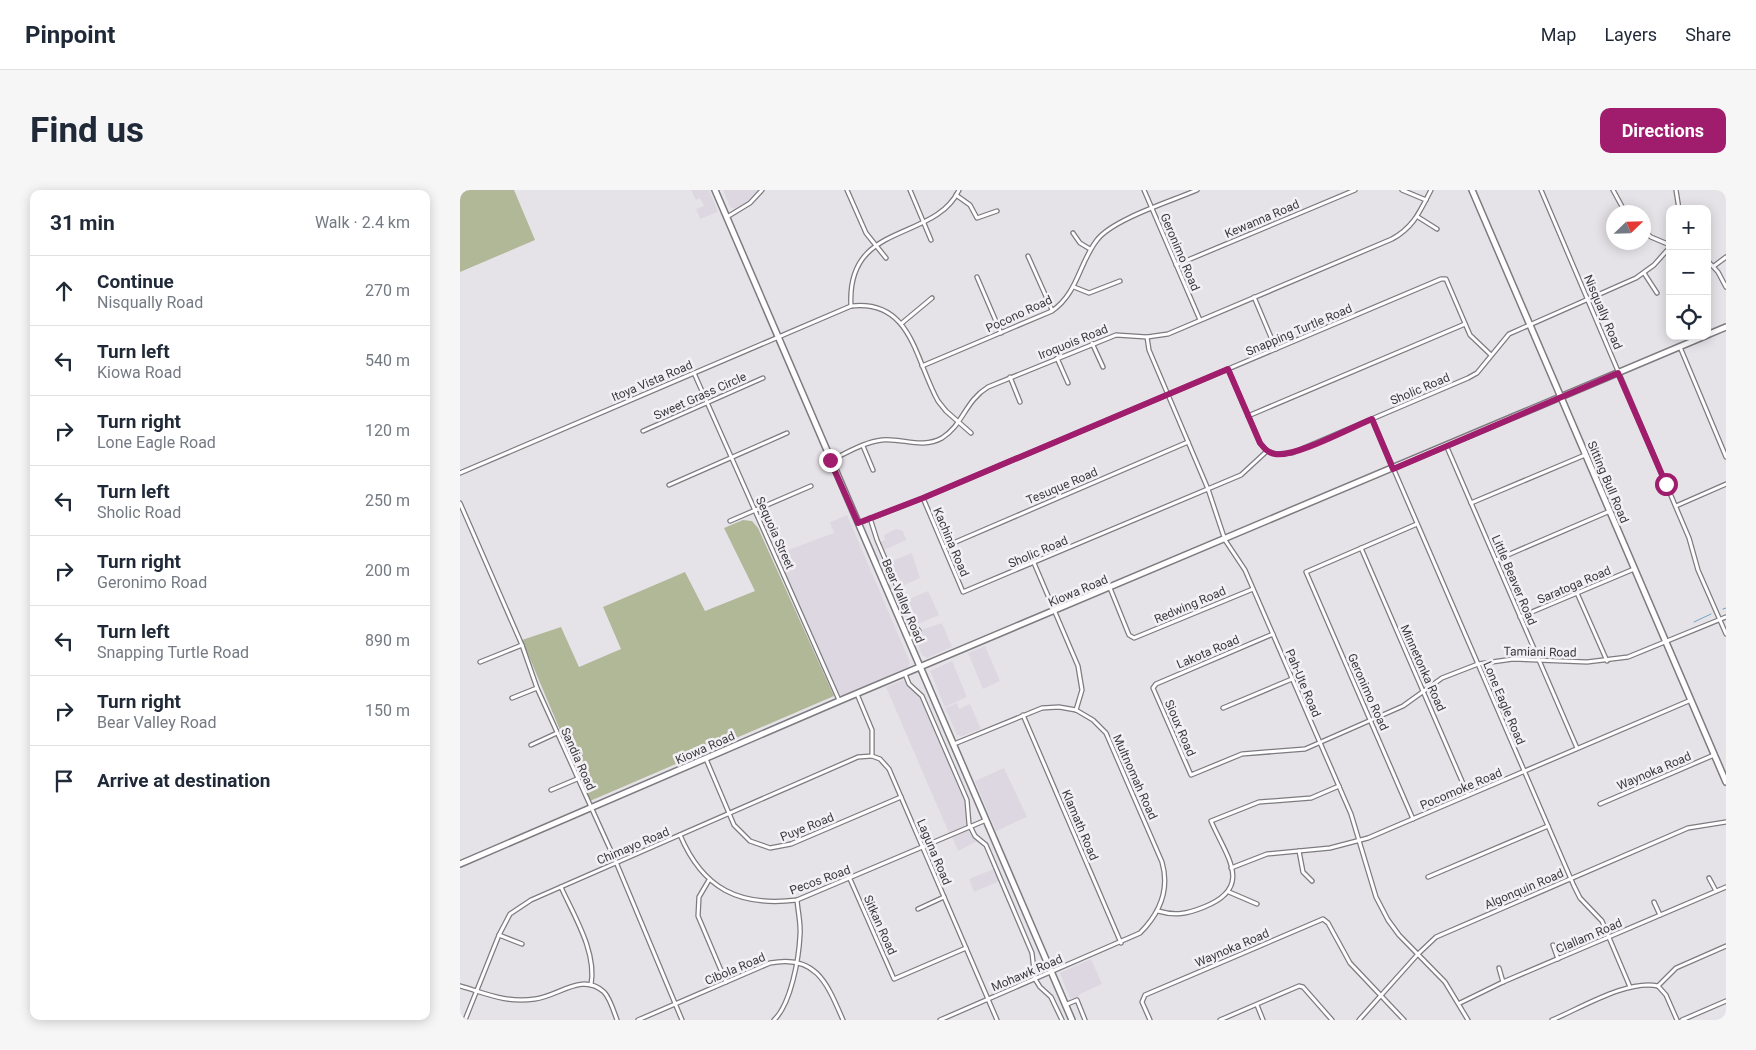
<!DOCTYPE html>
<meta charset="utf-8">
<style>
body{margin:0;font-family:Roboto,sans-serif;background:#f6f6f7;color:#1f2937}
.controls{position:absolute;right:15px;top:15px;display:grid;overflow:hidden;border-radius:10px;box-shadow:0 2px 12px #0003}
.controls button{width:45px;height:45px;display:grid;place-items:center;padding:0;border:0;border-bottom:1px solid #e0e1e3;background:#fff;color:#1f2937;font:25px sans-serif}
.compass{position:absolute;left:1146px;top:15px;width:45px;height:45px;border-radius:50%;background:#fff;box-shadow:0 2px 12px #0003;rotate:67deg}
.stop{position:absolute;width:15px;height:15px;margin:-11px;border:4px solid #a01c6c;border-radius:50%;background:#fff}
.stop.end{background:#a01c6c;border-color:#fff;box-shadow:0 1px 5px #0008}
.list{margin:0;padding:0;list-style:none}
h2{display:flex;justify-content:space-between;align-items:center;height:65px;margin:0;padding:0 20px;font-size:21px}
h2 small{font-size:16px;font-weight:400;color:#747a83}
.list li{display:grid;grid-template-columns:32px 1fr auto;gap:15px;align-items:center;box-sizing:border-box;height:70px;padding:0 20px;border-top:1px solid #e0e1e3}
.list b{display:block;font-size:19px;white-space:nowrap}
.list p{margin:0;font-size:16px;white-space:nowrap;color:#747a83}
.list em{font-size:16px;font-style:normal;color:#747a83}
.icon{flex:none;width:28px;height:28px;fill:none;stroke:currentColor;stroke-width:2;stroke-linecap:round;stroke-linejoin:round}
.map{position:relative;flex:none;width:1266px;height:830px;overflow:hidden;border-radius:10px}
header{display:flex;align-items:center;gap:30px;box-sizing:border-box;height:70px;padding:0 25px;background:#fff;border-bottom:1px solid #e0e1e3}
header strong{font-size:24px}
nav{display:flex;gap:28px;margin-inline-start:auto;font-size:18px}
.intro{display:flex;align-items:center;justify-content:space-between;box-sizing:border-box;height:120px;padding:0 30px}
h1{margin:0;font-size:35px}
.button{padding:12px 22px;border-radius:10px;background:#a01c6c;color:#fff;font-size:18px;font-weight:700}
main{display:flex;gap:30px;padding:0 30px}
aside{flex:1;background:#fff;border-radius:10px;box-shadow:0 2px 12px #0003}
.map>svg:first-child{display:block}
.built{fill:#ddd7e2}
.green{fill:#b1b898}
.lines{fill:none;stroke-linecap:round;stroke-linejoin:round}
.stream{stroke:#77a3c5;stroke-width:1}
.street-casing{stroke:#7e7b80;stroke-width:5.5}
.secondary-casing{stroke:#7e7b80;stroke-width:8}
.primary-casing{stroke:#7e7b80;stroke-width:8}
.street{stroke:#fff;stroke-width:3}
.secondary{stroke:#fff;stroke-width:5}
.primary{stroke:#fff;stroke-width:5}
.route{stroke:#a01c6c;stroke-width:6}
.labels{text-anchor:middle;stroke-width:5;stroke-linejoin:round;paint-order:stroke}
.street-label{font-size:12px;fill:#3b3a3c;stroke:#f3f0f5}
</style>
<header>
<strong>Pinpoint</strong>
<nav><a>Map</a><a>Layers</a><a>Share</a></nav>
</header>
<div class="intro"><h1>Find us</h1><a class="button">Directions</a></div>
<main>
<aside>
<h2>31 min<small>Walk · 2.4 km</small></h2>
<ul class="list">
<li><svg class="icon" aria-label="ahead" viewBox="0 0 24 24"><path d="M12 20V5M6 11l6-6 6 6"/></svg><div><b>Continue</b><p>Nisqually Road</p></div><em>270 m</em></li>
<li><svg class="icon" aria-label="left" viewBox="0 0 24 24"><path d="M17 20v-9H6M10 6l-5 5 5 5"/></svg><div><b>Turn left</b><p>Kiowa Road</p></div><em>540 m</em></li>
<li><svg class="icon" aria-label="right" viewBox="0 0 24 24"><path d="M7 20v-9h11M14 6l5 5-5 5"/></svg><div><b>Turn right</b><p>Lone Eagle Road</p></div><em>120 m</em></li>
<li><svg class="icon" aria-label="left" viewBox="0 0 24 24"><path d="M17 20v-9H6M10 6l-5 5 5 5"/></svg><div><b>Turn left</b><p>Sholic Road</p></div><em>250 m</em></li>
<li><svg class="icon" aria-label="right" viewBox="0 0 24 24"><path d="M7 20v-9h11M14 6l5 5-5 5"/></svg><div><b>Turn right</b><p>Geronimo Road</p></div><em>200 m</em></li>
<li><svg class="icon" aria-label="left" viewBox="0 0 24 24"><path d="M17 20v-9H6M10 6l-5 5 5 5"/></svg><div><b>Turn left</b><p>Snapping Turtle Road</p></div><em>890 m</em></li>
<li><svg class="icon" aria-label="right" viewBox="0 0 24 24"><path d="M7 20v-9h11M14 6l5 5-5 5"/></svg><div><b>Turn right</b><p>Bear Valley Road</p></div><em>150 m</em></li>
<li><svg class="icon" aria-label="arrive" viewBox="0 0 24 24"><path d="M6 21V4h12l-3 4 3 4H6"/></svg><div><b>Arrive at destination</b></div></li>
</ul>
</aside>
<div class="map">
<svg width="1266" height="830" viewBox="0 0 1266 830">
<rect width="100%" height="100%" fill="#e6e3e8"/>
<g class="built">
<polygon points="231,0 249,0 258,22 240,29 236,19 244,16 240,8 236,10"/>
<polygon points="263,0 299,0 290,11 274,19 270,17"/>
<polygon points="387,325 450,472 448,478 380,506 317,364 374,343 370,332"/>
<polygon points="436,339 443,341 446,350 424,360 420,352 425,350 424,345"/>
<polygon points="452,363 460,388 440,397 429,372"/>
<polygon points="468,401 479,425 458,434 447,410"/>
<polygon points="482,433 492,457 467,468 462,465 457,453 461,445 461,440"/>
<polygon points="525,456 540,491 523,499 508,463"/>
<polygon points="492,471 507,507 485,517 470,481"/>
<polygon points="444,490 460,508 504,610 507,635 489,643 426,497"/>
<polygon points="497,513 499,519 510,514 521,539 502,546 497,545 485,518"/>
<polygon points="544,578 567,627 536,641 515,591"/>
<polygon points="508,641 518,651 498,661 492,647"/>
<polygon points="534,679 539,691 514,702 509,689"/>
<polygon points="631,769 642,794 620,804 618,808 610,808 600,783"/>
</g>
<g class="green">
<polygon points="0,0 54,0 75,50 0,82"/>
<polygon points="283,330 292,331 298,338 374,506 130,611 62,450 101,437 119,477 161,459 143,417 225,382 245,421 295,401 264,338"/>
</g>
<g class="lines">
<g class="stream">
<polyline points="1263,419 1266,418"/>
<polyline points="1234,432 1251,424"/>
</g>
<g class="street-casing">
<g id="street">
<polyline points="387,0 406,43 426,68"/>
<polyline points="450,0 471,50"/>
<polyline points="684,0 740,130"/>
<polyline points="942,0 966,10"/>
<polyline points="1081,0 1229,348 1238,380 1266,444"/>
<polyline points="1153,0 1165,22"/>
<polyline points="1216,0 1219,19"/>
<polyline points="496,5 510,15 517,28 537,21"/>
<polyline points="267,27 290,13 302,0"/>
<polyline points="958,27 977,39"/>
<polyline points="1184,41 1191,47 1210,55"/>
<polyline points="613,43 620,53 630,59"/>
<polyline points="568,66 592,120"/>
<polyline points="1247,70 1258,82 1266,97"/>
<polyline points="716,75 895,0"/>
<polyline points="1254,76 1266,67"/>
<polyline points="1184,83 1197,103"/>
<polyline points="517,87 541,143"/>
<polyline points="614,97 629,103 660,91"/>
<polyline points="794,107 816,159"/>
<path d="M391,116C386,30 474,53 499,0"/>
<polyline points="442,133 472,108"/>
<polyline points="687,147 689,160 748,299 765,350 785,380 891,624 916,707 928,730 939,745 985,792 1008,830"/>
<polyline points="632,153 643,177"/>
<polyline points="1220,157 1266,267"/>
<polyline points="597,168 608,193"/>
<path d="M462,176L592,121C618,103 619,73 637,50C653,29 712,11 737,0"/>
<polyline points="768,179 800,253 807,261"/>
<polyline points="234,183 379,510"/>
<polyline points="550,187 560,212"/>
<polyline points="788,226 1005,134"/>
<polyline points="912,229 1114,696 1120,708 1142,731 1170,797"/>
<polyline points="183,241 303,188"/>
<polyline points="986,255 1117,558"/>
<polyline points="403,256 413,280"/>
<path d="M371,270C387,263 404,252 422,250C443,248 462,259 482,248C503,235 505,211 528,197L656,145L687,147L708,144L932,49C954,37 960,21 971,0"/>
<path d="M0,283L391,116C452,109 455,170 478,211L486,221L511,243"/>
<polyline points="209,295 327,243"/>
<polyline points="463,308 503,402 781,285 807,261 816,264 832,263 1008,188 1017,183 1049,144 1176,88 1194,75 1210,57"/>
<polyline points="0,313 62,455 77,498 156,672 222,830"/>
<polyline points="1011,313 1125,265"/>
<polyline points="1216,316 1266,294"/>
<polyline points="410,328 417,350 452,432 459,441 458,445 448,449"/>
<polyline points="270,331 351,296"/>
<polyline points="399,333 463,308 981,89 986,89 1010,145 1031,165"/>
<polyline points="484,357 728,252"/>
<polyline points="901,358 1008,605"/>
<polyline points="1036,370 1150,321"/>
<polyline points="574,373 618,476 622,500 616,520"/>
<polyline points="650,398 669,445 674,448 793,399"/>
<polyline points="1117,403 1147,471"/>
<polyline points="1060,427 1174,379"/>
<polyline points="813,444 696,494 693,498 731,585 782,564 845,559 943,516 982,488 1018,474 1053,469 1127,472 1168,467 1266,427"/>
<polyline points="20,472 62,455"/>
<polyline points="445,484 449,494 462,506 507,610 509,634 515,646 526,655 572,763 575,789 580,797 591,807 602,830"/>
<polyline points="397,504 412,540 412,566 420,569 429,579 537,830"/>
<polyline points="52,508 77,498"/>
<polyline points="763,518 832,489"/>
<polyline points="563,525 661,753"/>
<polyline points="71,555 97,543"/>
<polyline points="246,569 274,635 290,651 310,658 331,654 441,607"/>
<polyline points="91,600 117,589"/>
<polyline points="1140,614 1254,565"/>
<polyline points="953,629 846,382 957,334"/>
<path d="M220,645C243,699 279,717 337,710L526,630"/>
<polyline points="839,661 843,682 852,691"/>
<polyline points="771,678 807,664 870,658 908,648 1231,510"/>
<polyline points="968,687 1088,636"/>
<polyline points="1249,688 1256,701"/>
<polyline points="390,689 434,789 506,758"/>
<polyline points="249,690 239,707 238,726 266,792"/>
<path d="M101,697C114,726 137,762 131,795"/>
<polyline points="769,702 797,714"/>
<polyline points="1194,712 1200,725"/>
<polyline points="458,719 484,707"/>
<path d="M698,721C715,726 727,724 744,717C794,697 767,668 751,631L799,612L851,608L879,596"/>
<polyline points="39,745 62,754"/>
<polyline points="1093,755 1098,769"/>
<polyline points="1039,778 1043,792"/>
<path d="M0,796C28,804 45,813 75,809C99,806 122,782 144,802C150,808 154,822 157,830"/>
<polyline points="1198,796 1216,778 1266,756"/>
<polyline points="1198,796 1206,805 1217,830"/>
<polyline points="1000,813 1043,792 1266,697"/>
<polyline points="605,815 617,810 625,830"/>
<polyline points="797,815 803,830"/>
<polyline points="5,830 39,745 50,724 71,710 398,567 412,566"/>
<path d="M178,830L310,773C356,764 367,793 383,830"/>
<path d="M314,830C331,814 339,768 340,745C341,734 338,722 337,710"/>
<path d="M480,830L680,743C700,723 710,700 702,672L646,543L633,530L616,520L599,517L582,518L494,554"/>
<polyline points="690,830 682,812 685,805 863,729 868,733 890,773 944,830"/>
<polyline points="760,830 839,796 843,797 872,830"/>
<polyline points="899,830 958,764 976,747 1228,638 1266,632"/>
<path d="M1092,830C1121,818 1168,789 1198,796"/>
<polyline points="1222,830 1266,811"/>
</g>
</g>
<g class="secondary-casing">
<g id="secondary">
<polyline points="1012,0 1266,592"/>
<polyline points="1247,145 1266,137"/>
<polyline points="0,674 379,511 1245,146"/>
</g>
</g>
<g class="primary-casing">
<polyline id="primary" points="255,0 612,830"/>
</g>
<use href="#street" class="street"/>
<use href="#secondary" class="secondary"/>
<use href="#primary" class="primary"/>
</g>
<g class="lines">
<path class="route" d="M370,270L398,333L463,308L768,179L800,253C804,258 808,263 815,264C834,268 892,237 912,229L933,279L1158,183L1206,294"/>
</g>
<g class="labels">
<g class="street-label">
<text transform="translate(802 29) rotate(-23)" y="4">Kewanna Road</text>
<text transform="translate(720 62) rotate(67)" y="4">Geronimo Road</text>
<text transform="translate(1143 122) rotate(67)" y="4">Nisqually Road</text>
<text transform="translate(559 124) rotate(-25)" y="4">Pocono Road</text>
<text transform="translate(839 140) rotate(-23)" y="4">Snapping Turtle Road</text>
<text transform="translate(613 152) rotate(-22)" y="4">Iroquois Road</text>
<text transform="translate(192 191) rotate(-23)" y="4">Itoya Vista Road</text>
<text transform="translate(960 199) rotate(-23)" y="4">Sholic Road</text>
<text transform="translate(240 206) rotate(-24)" y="4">Sweet Grass Circle</text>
<text transform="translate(1148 292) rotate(67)" y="4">Sitting Bull Road</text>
<text transform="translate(602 296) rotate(-23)" y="4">Tesuque Road</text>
<text transform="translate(315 343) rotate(66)" y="4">Sequoia Street</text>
<text transform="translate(491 352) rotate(67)" y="4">Kachina Road</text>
<text transform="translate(578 362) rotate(-23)" y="4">Sholic Road</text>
<text transform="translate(1054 390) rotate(67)" y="4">Little Beaver Road</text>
<text transform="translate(1114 395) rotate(-23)" y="4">Saratoga Road</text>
<text transform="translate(618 401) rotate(-23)" y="4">Kiowa Road</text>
<text transform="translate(443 411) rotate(67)" y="4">Bear Valley Road</text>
<text transform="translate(730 415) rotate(-23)" y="4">Redwing Road</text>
<text transform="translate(748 462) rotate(-23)" y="4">Lakota Road</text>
<text transform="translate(1080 462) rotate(1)" y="4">Tamiani Road</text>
<text transform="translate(963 478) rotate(66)" y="4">Minnetonka Road</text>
<text transform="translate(843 493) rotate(67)" y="4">Pah-Ute Road</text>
<text transform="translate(908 502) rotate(66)" y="4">Geronimo Road</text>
<text transform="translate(1044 513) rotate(67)" y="4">Lone Eagle Road</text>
<text transform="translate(720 538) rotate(67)" y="4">Sioux Road</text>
<text transform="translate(245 558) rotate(-24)" y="4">Kiowa Road</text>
<text transform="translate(118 569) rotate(66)" y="4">Sandia Road</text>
<text transform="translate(1194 581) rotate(-23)" y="4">Waynoka Road</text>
<text transform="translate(675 587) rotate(66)" y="4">Multnomah Road</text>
<text transform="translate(1001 599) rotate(-23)" y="4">Pocomoke Road</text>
<text transform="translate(620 635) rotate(67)" y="4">Klamath Road</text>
<text transform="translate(347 637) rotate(-22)" y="4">Puye Road</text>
<text transform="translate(173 656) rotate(-23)" y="4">Chimayo Road</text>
<text transform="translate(474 662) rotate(67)" y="4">Laguna Road</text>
<text transform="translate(360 690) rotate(-20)" y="4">Pecos Road</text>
<text transform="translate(1064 699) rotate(-23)" y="4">Algonquin Road</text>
<text transform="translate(420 735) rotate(66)" y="4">Sitkan Road</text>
<text transform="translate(1129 746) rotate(-23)" y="4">Clallam Road</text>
<text transform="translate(772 758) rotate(-23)" y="4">Waynoka Road</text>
<text transform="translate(275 779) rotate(-23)" y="4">Cibola Road</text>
<text transform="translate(567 783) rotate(-23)" y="4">Mohawk Road</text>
</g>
</g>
</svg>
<div class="controls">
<button>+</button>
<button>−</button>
<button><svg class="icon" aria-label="locate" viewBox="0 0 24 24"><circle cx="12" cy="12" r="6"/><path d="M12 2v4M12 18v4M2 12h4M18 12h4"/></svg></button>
</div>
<svg class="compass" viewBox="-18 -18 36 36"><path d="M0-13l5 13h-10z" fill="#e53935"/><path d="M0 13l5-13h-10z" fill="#747a83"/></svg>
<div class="stop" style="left:1206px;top:294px"></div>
<div class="stop end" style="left:370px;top:270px"></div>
</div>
</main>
